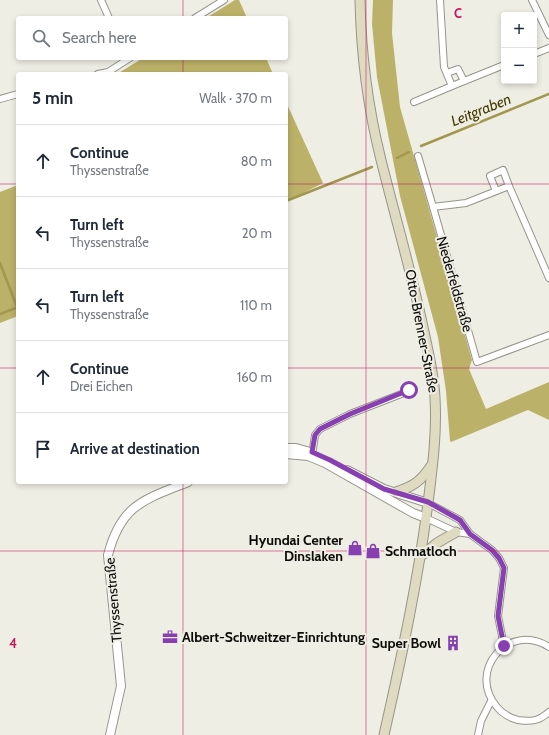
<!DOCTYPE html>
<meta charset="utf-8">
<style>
body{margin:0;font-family:Cabin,sans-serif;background:#f6f6f7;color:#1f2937}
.controls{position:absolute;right:12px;top:12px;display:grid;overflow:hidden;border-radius:4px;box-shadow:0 2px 6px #0003}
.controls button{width:36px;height:36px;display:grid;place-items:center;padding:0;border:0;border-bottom:1px solid #e0e1e3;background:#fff;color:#1f2937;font:20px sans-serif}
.stop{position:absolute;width:12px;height:12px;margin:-9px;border:3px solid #873fb1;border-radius:50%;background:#fff}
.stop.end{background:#873fb1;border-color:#fff;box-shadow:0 1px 4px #0008}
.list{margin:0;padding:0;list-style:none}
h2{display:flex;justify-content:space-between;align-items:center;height:52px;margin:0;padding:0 16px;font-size:17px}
h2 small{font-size:13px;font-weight:400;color:#747a83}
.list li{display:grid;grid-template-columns:26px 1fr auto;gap:12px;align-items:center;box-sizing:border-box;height:72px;padding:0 16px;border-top:1px solid #e0e1e3}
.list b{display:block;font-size:15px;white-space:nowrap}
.list p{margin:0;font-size:13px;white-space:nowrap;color:#747a83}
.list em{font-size:13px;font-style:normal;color:#747a83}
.icon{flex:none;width:22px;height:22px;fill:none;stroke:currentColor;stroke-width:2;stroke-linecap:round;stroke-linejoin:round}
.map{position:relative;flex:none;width:549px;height:735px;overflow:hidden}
.search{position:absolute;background:#fff;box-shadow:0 2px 6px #0003;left:16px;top:16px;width:272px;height:44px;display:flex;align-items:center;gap:10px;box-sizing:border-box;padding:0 14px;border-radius:4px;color:#747a83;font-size:15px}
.panel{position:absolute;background:#fff;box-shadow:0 2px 6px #0003;left:16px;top:72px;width:272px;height:412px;border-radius:4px}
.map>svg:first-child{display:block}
.forest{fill:#bcb168}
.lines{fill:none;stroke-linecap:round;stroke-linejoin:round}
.stream{stroke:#a2974e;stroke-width:2.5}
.minor-casing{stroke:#96958b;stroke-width:8}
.tertiary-casing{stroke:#96958b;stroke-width:10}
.secondary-casing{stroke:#96958b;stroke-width:11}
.minor{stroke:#fff;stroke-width:6}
.tertiary{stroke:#fff;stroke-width:8}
.secondary{stroke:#dfdbc0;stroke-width:9}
.route{stroke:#873fb1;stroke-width:5}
.grid{fill:none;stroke:#c2185b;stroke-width:1;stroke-opacity:0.55}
.labels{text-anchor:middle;stroke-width:4;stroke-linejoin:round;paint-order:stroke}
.street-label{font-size:14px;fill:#0c0b08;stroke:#efeee4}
.poi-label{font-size:14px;font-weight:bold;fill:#0c0b08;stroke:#efeee4;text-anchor:end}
.water-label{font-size:15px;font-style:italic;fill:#443c00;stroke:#efeee4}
.grid-label{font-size:13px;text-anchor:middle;font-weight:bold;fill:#c2185b;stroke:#efeee4;stroke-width:4;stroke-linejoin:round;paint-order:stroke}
</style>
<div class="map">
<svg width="549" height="735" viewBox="0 0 549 735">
<rect width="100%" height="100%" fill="#efeee4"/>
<g class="forest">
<polygon points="235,0 239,0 247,18 206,18"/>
<polygon points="373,0 393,0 392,33 400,107 472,360 469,369 486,409 549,382 549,420 528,410 451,442 450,441 446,391 438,337 400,196 377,77 372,24"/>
<polygon points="143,58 266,58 273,74 117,74"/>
<polygon points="286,102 323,183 286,202"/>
<polygon points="18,185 18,316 0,323 0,192"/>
</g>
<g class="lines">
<g class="stream">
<polyline points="421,146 549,94"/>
<polyline points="397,158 409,152"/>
<polyline points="286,201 372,167"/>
<polyline points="0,263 17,307"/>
<polyline points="0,314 18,307"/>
</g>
<g class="minor-casing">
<g id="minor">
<polyline points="101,0 109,18"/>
<polyline points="440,0 444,67 452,86 504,65"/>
<polyline points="532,0 549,35"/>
<polyline points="195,18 224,0"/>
<polyline points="534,54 549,48"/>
<polyline points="447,73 458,69 464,81"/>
<polyline points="98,74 108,72 130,58"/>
<polyline points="0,99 18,94"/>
<polyline points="414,102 452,86"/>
<polyline points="418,156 433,207 477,362 549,335"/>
<polyline points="496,191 490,176 503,170 509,186"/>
<polyline points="433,207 466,203 509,186 549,278"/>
<polyline points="312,456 315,435 320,429 350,414 409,391"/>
<polyline points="428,503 460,520 470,534 492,550 499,558 504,568 498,616 504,646"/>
<polyline points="426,518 456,532 470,534"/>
<path d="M549,647C509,621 466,671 497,707C502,713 510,718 518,720C531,722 539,721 549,712"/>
<polyline points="478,735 481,721 491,701"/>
</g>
</g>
<g class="tertiary-casing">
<g id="tertiary">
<polyline points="286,448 296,448 310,452"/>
<polyline points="286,454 308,456 325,463 413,513 426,518"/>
<polyline points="347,470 384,489 428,503"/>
<path d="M110,735L121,686L108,555C121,505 143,500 188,482"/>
</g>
</g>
<g class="secondary-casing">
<g id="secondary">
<path d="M360,0C361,54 368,108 381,160C395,216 411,271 423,327C428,351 434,374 435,398C437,430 433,463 429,495C419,576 402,655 384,735"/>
<path d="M396,492C414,486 421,481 431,466"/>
<polyline points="421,556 437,543 456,532"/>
</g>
</g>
<use href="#minor" class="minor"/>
<use href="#tertiary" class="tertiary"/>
<use href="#secondary" class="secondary"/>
</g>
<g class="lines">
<polyline class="route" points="409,390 350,414 320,429 315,435 312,452 330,460 384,489 428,502 460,520 470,534 492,550 499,558 504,568 498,616 504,646"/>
</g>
<path class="grid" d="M183,0V18M366,0V735M183,58V74M0,184H18M286,184H549M0,368H18M286,368H549M183,482V735M0,551H549"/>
<defs>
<g id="shop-bare" transform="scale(1.2)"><path d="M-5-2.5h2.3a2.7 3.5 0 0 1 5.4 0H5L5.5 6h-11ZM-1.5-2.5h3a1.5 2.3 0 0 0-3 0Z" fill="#873fb1" stroke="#efeee4" stroke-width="2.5" paint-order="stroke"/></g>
<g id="office-bare" transform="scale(1.2)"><path d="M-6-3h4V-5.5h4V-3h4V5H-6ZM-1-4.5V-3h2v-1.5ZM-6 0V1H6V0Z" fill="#873fb1" stroke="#efeee4" stroke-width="2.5" paint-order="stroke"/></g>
<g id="building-bare" transform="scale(1.2)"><path d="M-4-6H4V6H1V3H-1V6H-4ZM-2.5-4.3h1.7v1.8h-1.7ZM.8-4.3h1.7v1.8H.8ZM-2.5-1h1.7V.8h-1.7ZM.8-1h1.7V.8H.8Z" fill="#873fb1" stroke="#efeee4" stroke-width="2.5" paint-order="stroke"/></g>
</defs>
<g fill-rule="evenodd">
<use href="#shop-bare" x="355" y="548"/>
<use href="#shop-bare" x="373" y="551"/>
<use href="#office-bare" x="170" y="637"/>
<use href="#building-bare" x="453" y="643"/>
</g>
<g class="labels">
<g class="street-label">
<text transform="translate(455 284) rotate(74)" y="5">Niederfeldstraße</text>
<text transform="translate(422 331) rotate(79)" y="5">Otto-Brenner-Straße</text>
<text transform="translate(113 600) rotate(-95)" y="5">Thyssenstraße</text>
</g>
<g class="poi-label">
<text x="343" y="545">Hyundai Center<tspan x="343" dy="16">Dinslaken</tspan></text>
<text x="385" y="556" text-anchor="start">Schmatloch</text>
<text x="182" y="642" text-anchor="start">Albert-Schweitzer-Einrichtung</text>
<text x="441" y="648">Super Bowl</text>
</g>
<g class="water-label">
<text transform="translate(481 110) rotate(-22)" y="5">Leitgraben</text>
</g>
</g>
<g class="grid-label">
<text x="458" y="18">C</text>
<text x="13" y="648">4</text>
</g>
</svg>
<div class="controls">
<button>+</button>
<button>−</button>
</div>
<div class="stop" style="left:409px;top:390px"></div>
<div class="stop end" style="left:504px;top:646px"></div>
<div class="search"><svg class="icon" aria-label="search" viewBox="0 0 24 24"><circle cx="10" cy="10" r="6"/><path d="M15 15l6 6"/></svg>Search here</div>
<section class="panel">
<h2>5 min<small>Walk · 370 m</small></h2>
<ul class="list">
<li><svg class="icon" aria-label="ahead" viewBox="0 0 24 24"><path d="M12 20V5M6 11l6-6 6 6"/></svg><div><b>Continue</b><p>Thyssenstraße</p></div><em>80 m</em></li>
<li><svg class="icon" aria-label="left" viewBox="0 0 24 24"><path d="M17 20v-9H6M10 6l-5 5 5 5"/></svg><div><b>Turn left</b><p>Thyssenstraße</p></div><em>20 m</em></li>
<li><svg class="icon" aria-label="left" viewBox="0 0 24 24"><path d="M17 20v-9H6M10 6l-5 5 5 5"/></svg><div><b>Turn left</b><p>Thyssenstraße</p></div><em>110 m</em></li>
<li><svg class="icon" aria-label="ahead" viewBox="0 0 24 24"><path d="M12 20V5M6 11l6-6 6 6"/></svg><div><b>Continue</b><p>Drei Eichen</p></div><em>160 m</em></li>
<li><svg class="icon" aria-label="arrive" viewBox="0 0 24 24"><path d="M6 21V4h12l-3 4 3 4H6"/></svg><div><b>Arrive at destination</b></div></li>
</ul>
</section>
</div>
